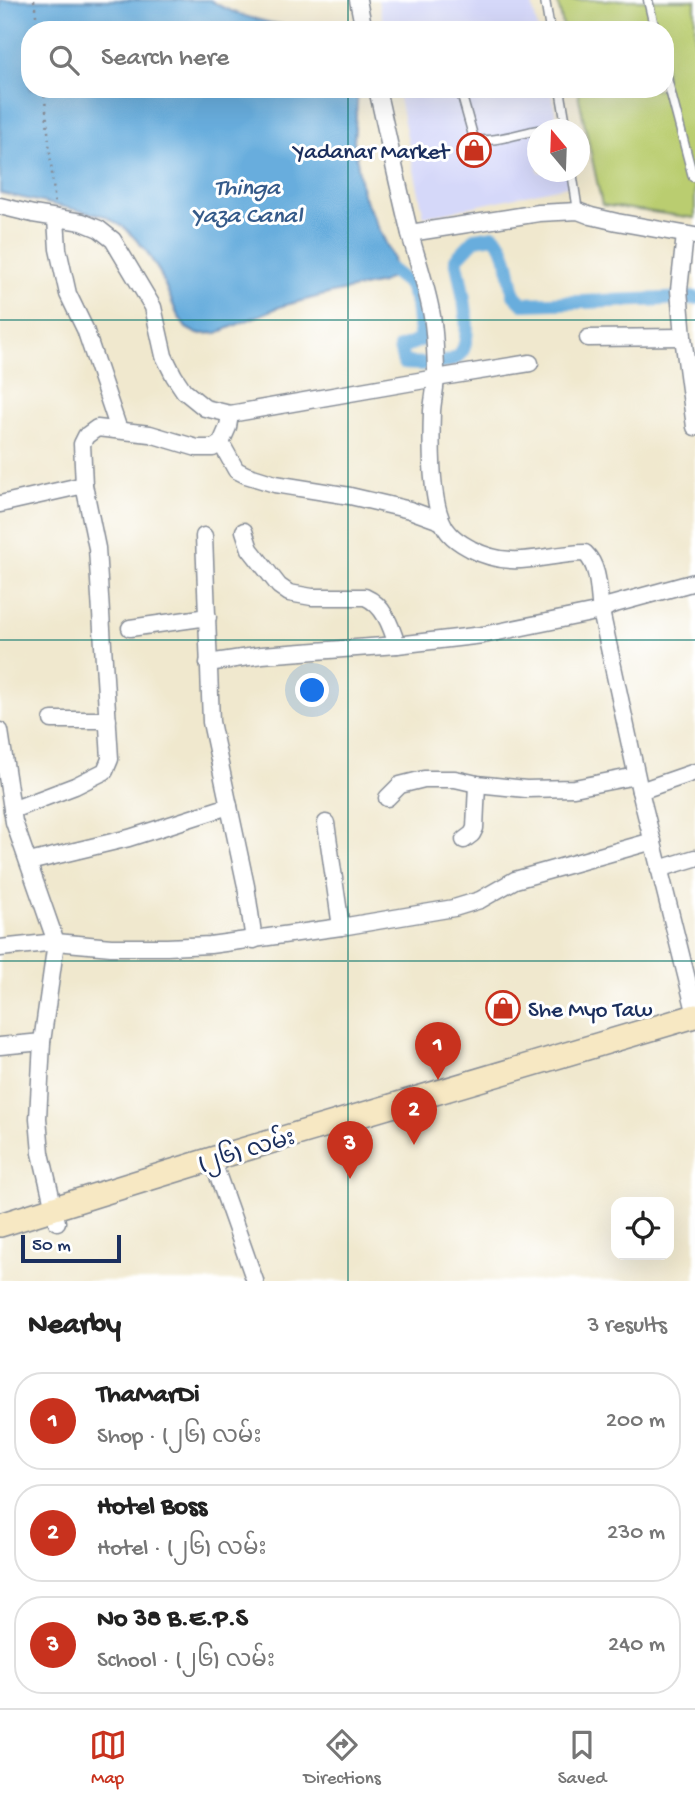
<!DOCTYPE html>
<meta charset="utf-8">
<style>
body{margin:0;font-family:"Gochi Hand","Noto Sans Myanmar",sans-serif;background:#f2f2f2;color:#222}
.controls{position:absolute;right:21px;bottom:21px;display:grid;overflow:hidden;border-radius:14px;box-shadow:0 7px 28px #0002}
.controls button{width:63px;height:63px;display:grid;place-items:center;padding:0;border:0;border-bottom:2px solid #e0e0e0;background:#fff;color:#222;font:35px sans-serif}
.compass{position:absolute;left:527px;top:119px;width:63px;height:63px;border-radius:50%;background:#fff;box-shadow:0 7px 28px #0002;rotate:341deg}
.scale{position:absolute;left:21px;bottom:18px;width:100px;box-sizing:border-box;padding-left:7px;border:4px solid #1b2f5e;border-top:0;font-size:19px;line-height:24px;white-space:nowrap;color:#1b2f5e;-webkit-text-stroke:5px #fff;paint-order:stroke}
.you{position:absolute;left:313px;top:691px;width:24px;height:24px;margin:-18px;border:5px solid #fff;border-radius:50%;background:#1a73e8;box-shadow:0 0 0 10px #1a73e833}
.badge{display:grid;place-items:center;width:46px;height:46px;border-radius:50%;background:#c8321e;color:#fff;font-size:23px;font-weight:700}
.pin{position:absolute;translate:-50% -58px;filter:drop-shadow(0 2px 4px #0008)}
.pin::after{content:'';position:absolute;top:37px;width:24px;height:21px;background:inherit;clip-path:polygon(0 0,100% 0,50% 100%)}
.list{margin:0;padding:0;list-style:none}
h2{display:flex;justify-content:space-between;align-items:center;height:91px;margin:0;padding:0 28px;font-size:30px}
h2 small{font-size:23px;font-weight:400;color:#767676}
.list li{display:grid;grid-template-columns:46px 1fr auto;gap:21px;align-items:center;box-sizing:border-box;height:98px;margin:0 14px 14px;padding:0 14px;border:2px solid #e0e0e0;border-radius:28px}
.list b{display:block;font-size:26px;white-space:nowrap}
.list p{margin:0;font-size:23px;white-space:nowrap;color:#767676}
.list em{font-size:23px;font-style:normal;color:#767676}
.icon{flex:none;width:38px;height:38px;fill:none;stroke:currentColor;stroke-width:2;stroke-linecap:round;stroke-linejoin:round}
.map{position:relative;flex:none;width:695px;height:1281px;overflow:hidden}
.search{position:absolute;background:#fff;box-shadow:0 7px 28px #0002;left:21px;right:21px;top:21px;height:77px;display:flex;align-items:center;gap:18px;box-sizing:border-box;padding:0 24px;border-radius:28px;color:#767676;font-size:26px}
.sheet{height:427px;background:#fff}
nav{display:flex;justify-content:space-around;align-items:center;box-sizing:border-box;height:98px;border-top:2px solid #e0e0e0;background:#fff;font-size:19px;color:#767676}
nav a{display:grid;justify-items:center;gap:4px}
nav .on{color:#c8321e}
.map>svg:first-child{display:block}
.built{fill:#d5d8f9}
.green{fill:#bacd70;stroke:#6a7e67;stroke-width:2}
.water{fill:#67addd;stroke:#416e9e;stroke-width:2}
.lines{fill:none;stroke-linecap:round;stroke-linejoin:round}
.canal{stroke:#67addd;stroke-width:14}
.lane-casing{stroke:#868c96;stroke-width:11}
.street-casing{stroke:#868c96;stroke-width:19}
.secondary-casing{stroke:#868c96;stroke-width:26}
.path{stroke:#868c96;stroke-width:2.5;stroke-dasharray:2 5;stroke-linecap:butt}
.lane{stroke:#fff;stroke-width:8}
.street{stroke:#fff;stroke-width:16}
.secondary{stroke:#f7e8c3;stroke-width:23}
.grid{fill:none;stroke:#0f766e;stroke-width:2;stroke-opacity:0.55}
.labels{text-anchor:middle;stroke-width:6;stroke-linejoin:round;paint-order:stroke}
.poi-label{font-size:23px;fill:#1b2f5e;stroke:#fff;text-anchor:end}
.street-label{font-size:23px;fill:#1b2f5e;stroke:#fff}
.water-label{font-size:24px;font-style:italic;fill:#365b8a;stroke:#fff}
</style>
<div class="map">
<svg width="695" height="1281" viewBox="0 0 695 1281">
<rect width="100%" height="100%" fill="#fff"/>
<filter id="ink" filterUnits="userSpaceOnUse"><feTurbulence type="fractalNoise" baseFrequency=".0143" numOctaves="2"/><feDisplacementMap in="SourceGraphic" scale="14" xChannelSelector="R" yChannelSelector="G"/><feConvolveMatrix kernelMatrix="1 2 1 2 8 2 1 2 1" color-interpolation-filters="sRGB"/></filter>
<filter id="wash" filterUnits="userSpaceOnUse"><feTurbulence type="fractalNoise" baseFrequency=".00686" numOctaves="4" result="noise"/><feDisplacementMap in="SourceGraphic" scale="28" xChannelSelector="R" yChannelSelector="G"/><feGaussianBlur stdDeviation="1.57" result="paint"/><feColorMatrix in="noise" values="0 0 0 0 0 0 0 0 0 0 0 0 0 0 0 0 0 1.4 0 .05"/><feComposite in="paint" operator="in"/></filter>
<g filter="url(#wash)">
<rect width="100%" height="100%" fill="#f0e8ce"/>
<g class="built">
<polygon points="378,0 531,0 538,30 385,30"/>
<polygon points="397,89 550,89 559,129 538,130 538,172 568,172 571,185 424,217"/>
</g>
<polygon class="green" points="557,0 695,0 695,218 602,205 577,89 665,89 665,30 564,30"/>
<path class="water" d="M0,0H210C243,21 294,29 332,29L30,30V89H358L354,141L362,193L393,258L394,274L382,283L332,293L282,306L217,333L197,334L186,328L177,314L160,273L145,249L126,229L105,216L0,193Z"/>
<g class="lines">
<path class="canal" d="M379,261L409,284L417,303L421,340L400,348L404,363C418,364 442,365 454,359C479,348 460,281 456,259L475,239L494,236L502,246L508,263L514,295L523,304L695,298"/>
</g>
</g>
<g filter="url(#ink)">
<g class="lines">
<g class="lane-casing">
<g id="lane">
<polyline points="545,0 550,30"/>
<polyline points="648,0 655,30"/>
<polyline points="665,71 693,177"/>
<path d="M460,89L474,139C488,144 521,133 538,130"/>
<polyline points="560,89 567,130"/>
<polyline points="540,130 566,124"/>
<polyline points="572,172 578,211"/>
</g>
</g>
<g class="street-casing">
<g id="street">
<polyline points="358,0 364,30"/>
<polyline points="0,206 33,214 82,222 99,229 113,240 153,307 164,356 174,376 184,391 205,408 230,414 436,378 530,363"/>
<polyline points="56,219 58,249 68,294 85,329 119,430"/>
<polyline points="410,233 539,213 578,211 591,216 617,222 695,236"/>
<polyline points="685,235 679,290 683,337 695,427"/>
<polyline points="588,338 683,337"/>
<polyline points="221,443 236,470 246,475 275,484 350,496 410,510 440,521"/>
<polyline points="0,504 84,485"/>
<path d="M244,531L250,549L279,586L289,593L312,597H365C384,605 391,626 397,645"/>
<polyline points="204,536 211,722 246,886 254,940"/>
<polyline points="695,582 611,605 601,611 640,791 695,1011"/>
<polyline points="130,628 208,617"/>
<path d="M208,663L262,655L397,645L483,635L601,611C598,592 600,567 585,553C541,554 514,571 471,549C464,545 456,541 450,534C429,513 431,441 432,411C433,397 437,383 436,369C435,350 435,329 431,311C426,285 417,259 410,234C398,186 388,137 377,89"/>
<polyline points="52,720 108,720"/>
<polyline points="0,731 14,822 56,942 42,1042 38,1118 41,1153 57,1222"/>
<polyline points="640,791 695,772"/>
<polyline points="387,798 400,785 424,779 455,779 477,784 526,789 574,788 636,776"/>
<polyline points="12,810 75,786 105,771 110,759 97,548 84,485 82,444 86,436 97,428 150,434 197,448 213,448 221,443 228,427 230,414"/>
<polyline points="326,823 341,927"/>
<polyline points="464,840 472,834 475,828 477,784"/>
<polyline points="29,862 129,838 229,806"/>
<polyline points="659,869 695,858"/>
<polyline points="0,948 56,942 111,947 167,947 210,945 341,927 454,908 480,900 515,880 653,841"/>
<polyline points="0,1046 42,1042"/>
<polyline points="212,1159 255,1281"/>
</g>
</g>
<g class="secondary-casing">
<polyline id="secondary" points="0,1225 212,1159 695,1016"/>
</g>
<g class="path">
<polyline points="34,0 38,30"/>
<polyline points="44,89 55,205"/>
</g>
<use href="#lane" class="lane"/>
<use href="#street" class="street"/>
<use href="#secondary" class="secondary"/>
</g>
</g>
<path class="grid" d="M348,0V30M348,89V1281M0,320H695M0,640H695M0,961H695"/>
<defs>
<g id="shop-ring" transform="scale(1.75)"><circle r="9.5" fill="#fff" stroke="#c8321e" stroke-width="1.5"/><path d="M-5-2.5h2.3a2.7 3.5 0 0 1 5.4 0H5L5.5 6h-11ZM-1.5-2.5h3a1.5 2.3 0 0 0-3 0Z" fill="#c8321e"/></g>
</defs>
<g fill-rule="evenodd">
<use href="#shop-ring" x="474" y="150"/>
<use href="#shop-ring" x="503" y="1008"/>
</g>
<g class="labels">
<g class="poi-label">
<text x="449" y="158">Yadanar Market</text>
<text x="528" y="1016" text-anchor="start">She Myo Taw</text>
</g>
<g class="street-label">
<text transform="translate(246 1149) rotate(-16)" y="8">(၂၆) လမ်း</text>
</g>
<g class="water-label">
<text x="247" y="194">Thinga<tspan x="247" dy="28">Yaza Canal</tspan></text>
</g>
</g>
</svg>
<div class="controls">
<button><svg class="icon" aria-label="locate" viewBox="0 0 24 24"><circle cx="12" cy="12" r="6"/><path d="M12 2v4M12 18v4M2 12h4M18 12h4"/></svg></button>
</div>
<svg class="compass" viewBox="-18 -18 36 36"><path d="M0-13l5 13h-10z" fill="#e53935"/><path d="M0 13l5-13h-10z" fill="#767676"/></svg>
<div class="scale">50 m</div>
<div class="you"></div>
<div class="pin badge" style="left:438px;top:1080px">1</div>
<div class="pin badge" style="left:414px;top:1145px">2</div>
<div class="pin badge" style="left:350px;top:1179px">3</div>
<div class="search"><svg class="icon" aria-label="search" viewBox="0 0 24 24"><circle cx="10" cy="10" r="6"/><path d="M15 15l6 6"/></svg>Search here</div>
</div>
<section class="sheet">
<h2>Nearby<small>3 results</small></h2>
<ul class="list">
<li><span class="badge">1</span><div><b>ThaMarDi</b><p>Shop · (၂၆) လမ်း</p></div><em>200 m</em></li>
<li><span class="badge">2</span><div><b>Hotel Boss</b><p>Hotel · (၂၆) လမ်း</p></div><em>230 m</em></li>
<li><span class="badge">3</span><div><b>No 38 B.E.P.S</b><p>School · (၂၆) လမ်း</p></div><em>240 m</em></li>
</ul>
</section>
<nav>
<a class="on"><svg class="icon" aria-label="map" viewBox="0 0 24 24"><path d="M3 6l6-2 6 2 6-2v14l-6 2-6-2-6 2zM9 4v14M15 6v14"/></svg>Map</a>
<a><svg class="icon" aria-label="directions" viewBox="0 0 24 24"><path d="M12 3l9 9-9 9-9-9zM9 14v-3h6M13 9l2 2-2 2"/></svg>Directions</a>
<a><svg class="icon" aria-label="saved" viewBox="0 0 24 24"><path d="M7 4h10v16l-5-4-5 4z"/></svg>Saved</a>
</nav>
